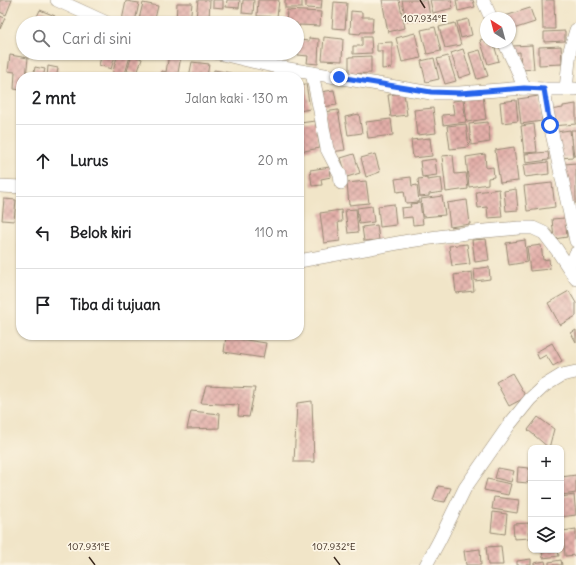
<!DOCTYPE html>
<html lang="id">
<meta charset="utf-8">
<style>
body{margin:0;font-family:Delius,sans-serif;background:#f2f2f2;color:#202124}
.controls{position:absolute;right:12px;bottom:12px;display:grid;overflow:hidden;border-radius:8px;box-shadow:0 1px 3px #0004}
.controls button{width:36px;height:36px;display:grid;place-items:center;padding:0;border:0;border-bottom:1px solid #e0e0e0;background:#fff;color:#202124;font:20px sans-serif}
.compass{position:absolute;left:480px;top:12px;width:36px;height:36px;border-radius:50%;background:#fff;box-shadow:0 1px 3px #0004;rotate:324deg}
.stop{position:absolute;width:12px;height:12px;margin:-9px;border:3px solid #2563eb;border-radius:50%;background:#fff}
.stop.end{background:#2563eb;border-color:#fff;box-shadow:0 1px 4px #0008}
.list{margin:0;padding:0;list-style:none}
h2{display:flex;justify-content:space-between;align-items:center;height:52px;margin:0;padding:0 16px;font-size:17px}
h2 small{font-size:13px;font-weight:400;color:#757577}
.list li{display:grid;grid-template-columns:26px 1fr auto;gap:12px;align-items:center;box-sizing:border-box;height:72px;padding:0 16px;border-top:1px solid #e0e0e0}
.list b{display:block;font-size:15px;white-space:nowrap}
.list em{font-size:13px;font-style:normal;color:#757577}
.icon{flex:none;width:22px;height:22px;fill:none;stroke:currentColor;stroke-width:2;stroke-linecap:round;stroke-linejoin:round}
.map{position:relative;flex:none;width:576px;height:565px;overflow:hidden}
.search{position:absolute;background:#fff;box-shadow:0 1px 3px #0004;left:16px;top:16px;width:288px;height:44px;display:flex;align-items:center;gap:10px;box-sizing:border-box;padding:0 14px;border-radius:22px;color:#757577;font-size:15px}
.panel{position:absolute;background:#fff;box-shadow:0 1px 3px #0004;left:16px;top:72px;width:288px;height:268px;border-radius:16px}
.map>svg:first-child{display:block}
.building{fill:url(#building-cross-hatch)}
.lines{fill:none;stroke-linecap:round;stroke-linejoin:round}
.minor-casing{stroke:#968873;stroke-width:14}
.minor{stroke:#fff;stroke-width:13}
.route{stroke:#2563eb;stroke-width:5}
.ticks{fill:none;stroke:#3b2a1e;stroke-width:1.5}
.ticks-label{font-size:10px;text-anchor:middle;fill:#3b2a1e;stroke:#fcf5e5;stroke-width:3.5;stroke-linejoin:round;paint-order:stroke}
</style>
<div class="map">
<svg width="576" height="565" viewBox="0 0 576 565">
<defs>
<pattern id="building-cross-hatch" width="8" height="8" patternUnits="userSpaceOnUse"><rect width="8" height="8" fill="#e3afa9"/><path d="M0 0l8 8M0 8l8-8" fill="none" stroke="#b98f89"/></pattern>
</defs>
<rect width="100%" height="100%" fill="#fcf5e5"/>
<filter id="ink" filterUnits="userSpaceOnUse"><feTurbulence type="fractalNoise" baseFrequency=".025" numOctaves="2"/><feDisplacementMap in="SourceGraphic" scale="8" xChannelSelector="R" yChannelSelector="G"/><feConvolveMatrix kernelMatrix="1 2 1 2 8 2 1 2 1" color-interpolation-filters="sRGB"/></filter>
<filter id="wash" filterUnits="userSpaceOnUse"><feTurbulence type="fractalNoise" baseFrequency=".012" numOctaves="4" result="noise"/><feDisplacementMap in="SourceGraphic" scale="16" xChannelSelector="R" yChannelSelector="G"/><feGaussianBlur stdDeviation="0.9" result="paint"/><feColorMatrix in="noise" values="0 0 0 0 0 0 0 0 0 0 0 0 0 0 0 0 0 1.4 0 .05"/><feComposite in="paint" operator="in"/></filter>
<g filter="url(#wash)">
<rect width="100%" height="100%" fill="#f1e5c8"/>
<g id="blocks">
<g class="building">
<polygon points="0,0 12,0 6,15 0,12"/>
<polygon points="198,0 210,0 209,19 196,18"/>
<polygon points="213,0 223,0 223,8 213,7"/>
<polygon points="227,0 240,0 239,8 226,7"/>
<polygon points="243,0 254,0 253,14 242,13"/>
<polygon points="258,0 279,0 277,17 257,16"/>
<rect x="285" y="0" width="17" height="8"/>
<polygon points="306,0 322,0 321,9 306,8"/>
<polygon points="382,0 399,0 405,28 388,32"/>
<polygon points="402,0 427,0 430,16 406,21"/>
<polygon points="430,0 451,0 453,8 433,13"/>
<polygon points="456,0 473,0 475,7 458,11"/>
<polygon points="542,0 554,0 555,29 543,29"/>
<polygon points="126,1 139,3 135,22 122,20"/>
<polygon points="334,2 347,3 345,29 332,28"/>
<polygon points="143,3 158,6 154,23 138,23"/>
<polygon points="177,3 192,3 190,23 176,23"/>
<polygon points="530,8 535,22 510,30 510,18 499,18"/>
<polygon points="40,10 55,16 52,23 34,23"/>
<polygon points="287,10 321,12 320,26 299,25 299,33 297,33 297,23 286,23"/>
<polygon points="351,11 362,12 362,17 373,17 372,32 361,32 360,34 350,33"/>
<polygon points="0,16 5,18 0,29"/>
<polygon points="468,19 472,35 461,38 457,22"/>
<polygon points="455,23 461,45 445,48 439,27"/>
<polygon points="435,27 441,51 427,54 421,30"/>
<polygon points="565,31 565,41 544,42 544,32"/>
<polygon points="415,33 421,58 402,62 396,38"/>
<polygon points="324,37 343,39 342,61 322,60"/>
<polygon points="362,37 371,37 372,53 353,54 353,46 362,46"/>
<polygon points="309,38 319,39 318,64 307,63 308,56 298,55 299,40 309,41"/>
<polygon points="486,38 486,42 493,42 499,61 488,64 480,40"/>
<polygon points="392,42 392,68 382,69 382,51 377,51 377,43"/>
<polygon points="532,45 534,69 521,70 520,52 513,53 513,46"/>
<polygon points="561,46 562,64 539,65 539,47"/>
<polygon points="463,49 471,74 459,78 451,53"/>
<polygon points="480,50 488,76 477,79 469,53"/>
<polygon points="102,53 116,53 111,69 99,65"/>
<polygon points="118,53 131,53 124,77 119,77 112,75"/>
<polygon points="258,53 277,53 276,62 257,61"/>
<polygon points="169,54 181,56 178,73 180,74 180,77 161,77 162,71 166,72"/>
<polygon points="10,55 28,58 26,77 21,77 21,90 14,89 15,72 8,71"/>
<polygon points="132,55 142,59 137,74 127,71"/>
<polygon points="371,56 371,73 349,74 349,57"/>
<polygon points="448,56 456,81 445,84 437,59"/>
<polygon points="434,58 439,79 426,82 421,61"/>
<polygon points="192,62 209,64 207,77 189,77"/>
<polygon points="48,66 58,68 57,74 72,76 72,77 47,77"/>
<polygon points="35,67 45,69 43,77 33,77"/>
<polygon points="214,70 231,73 231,77 213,77"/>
<polygon points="306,84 310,109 299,111 299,85"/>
<polygon points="334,90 337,105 322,107 320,92"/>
<polygon points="404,93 407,115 391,117 388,95"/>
<polygon points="483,96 486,119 467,122 464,98"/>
<polygon points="539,96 542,121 521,124 518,99"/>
<polygon points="463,100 466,122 443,125 442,115 454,114 452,101"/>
<polygon points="516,100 518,121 502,123 500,102"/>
<polygon points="576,104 576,124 552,126 550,110 563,108 563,106"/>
<polygon points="433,108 436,133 417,135 414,110"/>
<polygon points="338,110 345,150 331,152 324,112"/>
<polygon points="359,114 362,133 348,135 345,117"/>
<polygon points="391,119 393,135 368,138 366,122"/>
<polygon points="315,121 320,148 304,151 300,123"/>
<polygon points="488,122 490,142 471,145 469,124"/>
<polygon points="466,124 469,147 450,149 447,126"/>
<polygon points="534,124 537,152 524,153 521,126"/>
<polygon points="570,130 573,157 559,158 556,132"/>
<polygon points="571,130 576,130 576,156 574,156"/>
<polygon points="430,138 432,156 413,158 411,140"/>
<polygon points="514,147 518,181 500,183 495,150"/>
<polygon points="548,152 549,160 526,163 525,154"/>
<polygon points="354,154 360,173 347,177 341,158"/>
<polygon points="375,154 380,172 366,177 361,158"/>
<polygon points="485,154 486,168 493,167 494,177 488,178 488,184 469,187 466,157"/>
<polygon points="453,155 455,174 466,173 468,189 446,192 442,156"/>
<polygon points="435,159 437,175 422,177 420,161"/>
<polygon points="548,162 549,174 525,177 523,165"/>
<polygon points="576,163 576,203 569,204 564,164"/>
<polygon points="330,167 331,177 321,179 322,185 312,186 310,170"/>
<polygon points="411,177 412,186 417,185 419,202 406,203 404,191 397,192 395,179"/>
<polygon points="427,178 427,180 441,178 443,192 429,194 429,196 420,197 418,179"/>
<polygon points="366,181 369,203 349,205 347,183"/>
<polygon points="552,183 555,207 527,211 524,186"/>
<polygon points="499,189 502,217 488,218 487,207 478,208 476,192"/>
<polygon points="516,189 518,210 506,211 504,191"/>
<polygon points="442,196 445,215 423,217 421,199"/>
<polygon points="4,199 16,200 14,221 2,220"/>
<polygon points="467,200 470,224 450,227 447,203"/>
<polygon points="420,203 423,224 413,225 412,217 402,218 401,208 411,207 410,204"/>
<polygon points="394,204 396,225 380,227 378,206"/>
<polygon points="372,206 374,222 359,224 357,208"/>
<polygon points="356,209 358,232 348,233 345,210"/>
<polygon points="341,210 342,222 338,222 340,241 324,243 320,213"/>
<polygon points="565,218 567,237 554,239 552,219"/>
<polygon points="377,225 379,240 364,241 362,227"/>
<polygon points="20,233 21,233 21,249 18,249"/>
<polygon points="486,239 489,260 475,262 472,240"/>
<polygon points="525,240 527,262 509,265 506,243"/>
<polygon points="467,244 470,264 452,266 449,246"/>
<polygon points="541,245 543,260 549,259 550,269 530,271 527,247"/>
<polygon points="489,267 490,279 475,281 474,269"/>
<polygon points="472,272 474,291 456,293 454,275"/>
<polygon points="569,291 576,303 576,316 560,325 548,303"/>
<polygon points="576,330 576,342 571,333"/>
<polygon points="251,335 266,335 266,338 251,336"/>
<polygon points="226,337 266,343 263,358 224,352"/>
<polygon points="552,343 562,361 553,366 546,355 539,359 536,352"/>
<polygon points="512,373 526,397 509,406 496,382"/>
<polygon points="206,386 255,388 249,417 238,416 239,405 201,403"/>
<polygon points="312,401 314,462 294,462 297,403"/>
<polygon points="191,411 220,414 219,428 187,429"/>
<polygon points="538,417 554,429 549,448 528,430"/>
<polygon points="518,467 529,468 528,483 517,482"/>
<polygon points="498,468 514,471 511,482 495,478"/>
<polygon points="576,475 576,493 562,495 561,477"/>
<polygon points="487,479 511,484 508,495 484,490"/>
<polygon points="438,486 451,488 445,502 433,500"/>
<polygon points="574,495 576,515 561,517 561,497"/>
<polygon points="494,497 519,500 517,513 492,509"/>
<polygon points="493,512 507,514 505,534 491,532"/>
<polygon points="529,523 530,538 514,539 513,524"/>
<polygon points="576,529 576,555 565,556 563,531"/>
<polygon points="501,546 503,565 488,565 486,547"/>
<polygon points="480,549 481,565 466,565 464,551"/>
<polygon points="542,550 558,550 559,556 543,558"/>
<polygon points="531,559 531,565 517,565 517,561"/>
<polygon points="561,560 562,565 549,565 549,562"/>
<polygon points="545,561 546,565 534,565 534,563"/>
</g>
</g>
</g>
<g filter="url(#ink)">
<use href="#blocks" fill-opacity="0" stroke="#968873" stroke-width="1"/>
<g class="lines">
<g class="minor-casing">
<g id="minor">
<polyline points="57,0 107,23"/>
<polyline points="483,0 491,18"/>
<polyline points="504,42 517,69 524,88"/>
<polyline points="218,53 277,67 431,93 459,93 524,88 544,89 576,89"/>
<polyline points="312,73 320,111 327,149 340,174 341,183"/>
<polyline points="544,89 547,111 576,241"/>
<polyline points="566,89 570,50 576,30"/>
<polyline points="0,186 21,187"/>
<polyline points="299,261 409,241 474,232 519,228 533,228 544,233 557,250 576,279"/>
<polyline points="568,266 574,258 576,253"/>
<polyline points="426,565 439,541 465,488 509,425 530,399 544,386 562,375 576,372"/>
</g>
</g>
<use href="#minor" class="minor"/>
</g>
</g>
<g class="lines" filter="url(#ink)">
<polyline class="route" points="339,77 431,92 460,93 524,88 544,89 550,125"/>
</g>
<path class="ticks" d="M420,0L425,8M89,557L95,565M334,557L340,565"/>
<g class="ticks-label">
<text x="425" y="22">107.934°E</text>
<text x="89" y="550">107.931°E</text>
<text x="334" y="550">107.932°E</text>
</g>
</svg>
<div class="controls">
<button>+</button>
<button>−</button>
<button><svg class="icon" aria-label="layers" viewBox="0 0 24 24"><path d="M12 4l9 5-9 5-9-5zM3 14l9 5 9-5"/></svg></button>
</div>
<svg class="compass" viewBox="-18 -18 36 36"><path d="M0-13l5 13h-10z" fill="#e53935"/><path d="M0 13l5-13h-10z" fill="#757577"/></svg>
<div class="stop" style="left:550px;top:125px"></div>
<div class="stop end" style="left:339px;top:77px"></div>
<div class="search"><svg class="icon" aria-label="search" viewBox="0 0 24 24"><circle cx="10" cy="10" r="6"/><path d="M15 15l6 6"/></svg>Cari di sini</div>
<section class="panel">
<h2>2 mnt<small>Jalan kaki · 130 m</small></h2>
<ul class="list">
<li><svg class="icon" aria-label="ahead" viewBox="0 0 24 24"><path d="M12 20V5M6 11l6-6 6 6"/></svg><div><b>Lurus</b></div><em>20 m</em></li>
<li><svg class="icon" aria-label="left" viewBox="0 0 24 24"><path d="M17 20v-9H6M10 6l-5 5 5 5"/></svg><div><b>Belok kiri</b></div><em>110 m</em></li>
<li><svg class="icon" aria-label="arrive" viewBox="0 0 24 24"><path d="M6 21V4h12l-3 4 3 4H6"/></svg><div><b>Tiba di tujuan</b></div></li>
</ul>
</section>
</div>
